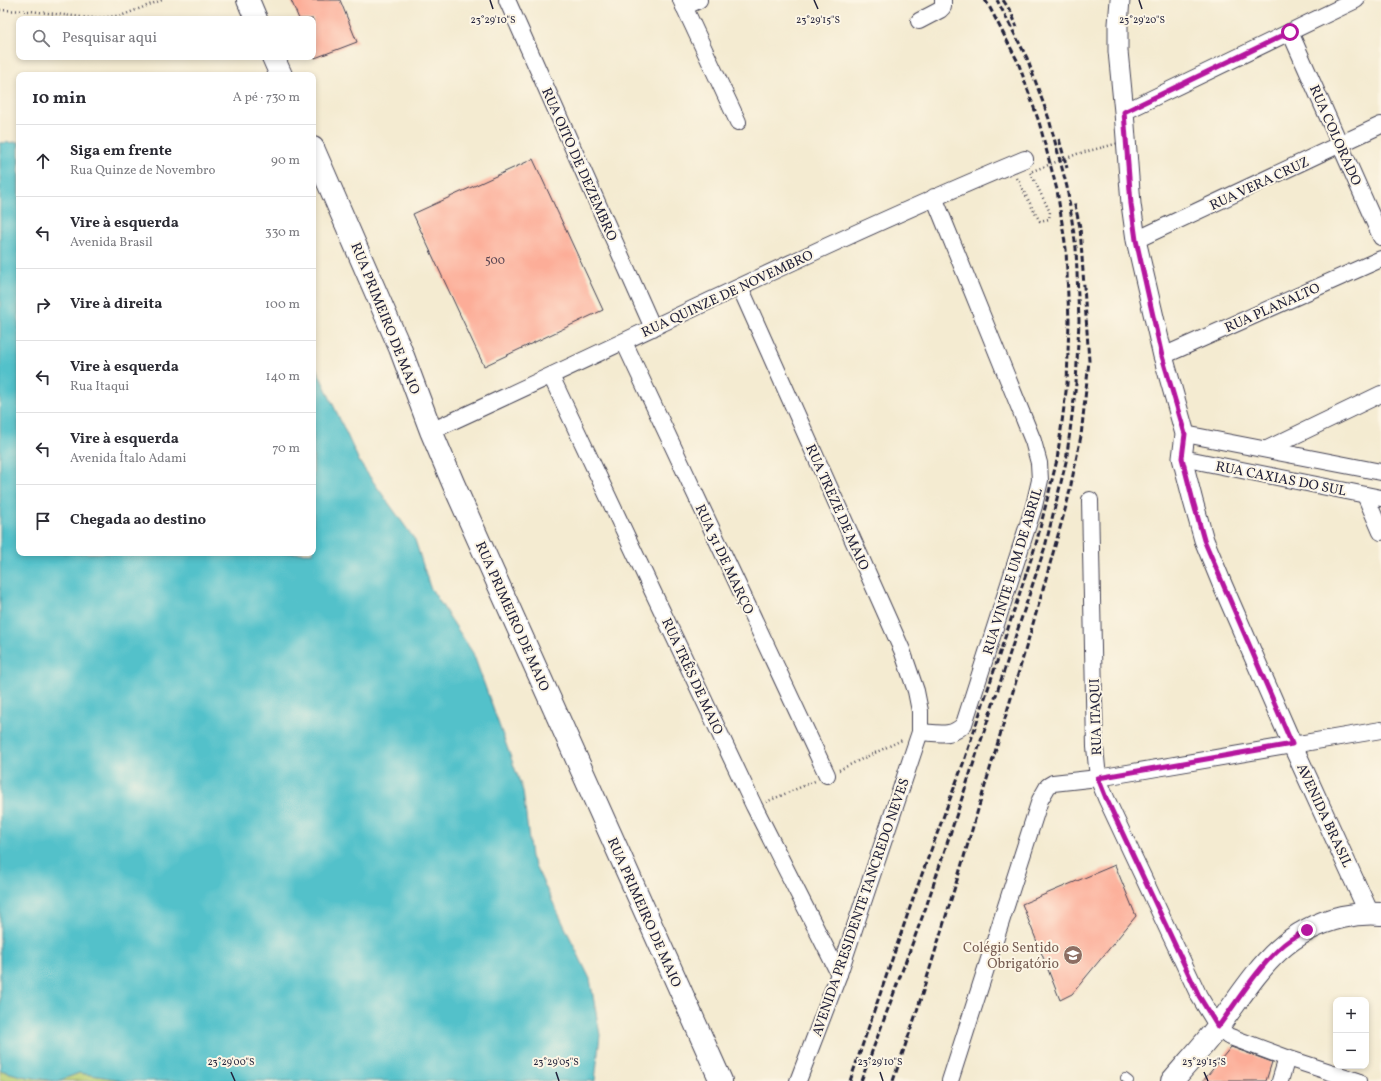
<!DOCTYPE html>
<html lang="pt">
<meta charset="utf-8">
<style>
body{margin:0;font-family:Vollkorn,serif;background:#f2f2f3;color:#2b2b33}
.controls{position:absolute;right:12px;bottom:12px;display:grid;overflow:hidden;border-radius:8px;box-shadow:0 2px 6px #0003}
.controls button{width:36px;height:36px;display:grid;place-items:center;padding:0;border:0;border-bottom:1px solid #e1e1e2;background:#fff;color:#2b2b33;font:20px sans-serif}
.stop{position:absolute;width:12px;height:12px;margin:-9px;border:3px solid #b5179e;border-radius:50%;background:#fff}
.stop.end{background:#b5179e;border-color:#fff;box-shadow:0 1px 4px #0008}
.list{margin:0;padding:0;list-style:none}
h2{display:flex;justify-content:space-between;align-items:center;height:52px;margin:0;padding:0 16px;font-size:17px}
h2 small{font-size:13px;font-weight:400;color:#7c7c81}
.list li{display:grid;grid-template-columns:26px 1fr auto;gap:12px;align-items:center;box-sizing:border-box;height:72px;padding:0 16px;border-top:1px solid #e1e1e2}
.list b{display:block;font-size:15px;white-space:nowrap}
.list p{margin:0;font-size:13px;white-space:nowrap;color:#7c7c81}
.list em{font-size:13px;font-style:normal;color:#7c7c81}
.icon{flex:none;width:22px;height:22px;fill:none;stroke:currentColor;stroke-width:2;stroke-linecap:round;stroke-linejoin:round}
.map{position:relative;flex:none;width:1381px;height:1081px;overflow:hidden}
.search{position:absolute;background:#fff;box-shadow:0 2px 6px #0003;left:16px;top:16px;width:300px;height:44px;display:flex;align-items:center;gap:10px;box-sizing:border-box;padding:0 14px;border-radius:8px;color:#7c7c81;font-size:15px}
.panel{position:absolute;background:#fff;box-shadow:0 2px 6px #0003;left:16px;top:72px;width:300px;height:484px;border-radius:8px}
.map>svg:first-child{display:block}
.green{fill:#b6cd71;stroke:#6c7856}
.water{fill:#53c1ca;stroke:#3a7282}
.building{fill:#fcad98}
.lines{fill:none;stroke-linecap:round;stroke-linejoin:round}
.service-casing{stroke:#424052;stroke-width:10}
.minor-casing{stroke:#424052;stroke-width:18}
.tertiary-casing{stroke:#424052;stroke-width:21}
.secondary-casing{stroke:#424052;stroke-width:24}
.path{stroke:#424052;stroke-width:2.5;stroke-dasharray:1 3;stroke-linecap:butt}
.service{stroke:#fff;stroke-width:8}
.minor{stroke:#fff;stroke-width:16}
.tertiary{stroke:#fff;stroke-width:19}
.secondary{stroke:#fff;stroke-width:22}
.rail{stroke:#22223b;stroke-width:3;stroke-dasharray:6 3;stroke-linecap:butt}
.path-bridge{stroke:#424052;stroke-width:2.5;stroke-dasharray:1 3;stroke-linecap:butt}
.route{stroke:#b5179e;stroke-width:5}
.ticks{fill:none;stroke:#22223b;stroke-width:1.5}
.labels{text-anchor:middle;stroke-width:4;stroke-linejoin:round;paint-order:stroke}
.number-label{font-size:12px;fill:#584552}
.street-label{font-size:14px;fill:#22223b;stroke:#fcf5e5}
.education-label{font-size:14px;fill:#785e54;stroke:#fcf5e5;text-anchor:end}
.ticks-label{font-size:10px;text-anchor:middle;fill:#22223b;stroke:#fcf5e5;stroke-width:4;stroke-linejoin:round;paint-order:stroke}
</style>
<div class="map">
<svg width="1381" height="1081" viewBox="0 0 1381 1081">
<rect width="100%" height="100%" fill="#fcf5e5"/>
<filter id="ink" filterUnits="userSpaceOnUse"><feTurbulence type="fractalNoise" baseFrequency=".025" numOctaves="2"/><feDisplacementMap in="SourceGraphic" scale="8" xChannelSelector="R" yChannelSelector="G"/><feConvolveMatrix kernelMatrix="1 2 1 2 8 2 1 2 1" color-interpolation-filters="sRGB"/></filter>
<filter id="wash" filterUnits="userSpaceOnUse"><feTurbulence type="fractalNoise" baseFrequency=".012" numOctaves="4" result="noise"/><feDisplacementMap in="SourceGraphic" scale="16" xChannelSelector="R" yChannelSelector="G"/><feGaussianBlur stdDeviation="0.9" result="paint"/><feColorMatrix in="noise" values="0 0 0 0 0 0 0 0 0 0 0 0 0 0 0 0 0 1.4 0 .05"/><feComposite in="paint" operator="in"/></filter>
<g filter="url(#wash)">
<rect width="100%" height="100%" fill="#f4ebd1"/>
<g class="green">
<polygon points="0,1070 21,1076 54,1081 0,1081"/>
<polygon points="79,1073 116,1079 121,1081 58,1081"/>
</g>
<polygon class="water" points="19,142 19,553 313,553 313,361 360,463 415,540 430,587 473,653 523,791 531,857 590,979 600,1035 595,1081 121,1081 116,1079 79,1073 58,1081 54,1081 21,1076 0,1070 0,143"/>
<g id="blocks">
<g class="building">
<polygon points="291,0 340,0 357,42 315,58 313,54 313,19 299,19"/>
<polygon points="533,159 603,310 484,366 413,214"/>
<polygon points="1115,865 1136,916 1072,994 1060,1000 1022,904"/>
<polygon points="1231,1047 1272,1062 1266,1081 1203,1081"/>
</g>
</g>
</g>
<g filter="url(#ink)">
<use href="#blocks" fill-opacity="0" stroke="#424052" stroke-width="1"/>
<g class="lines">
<g class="service-casing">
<polyline id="service" points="1125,1078 1129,1081"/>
</g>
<g class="minor-casing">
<g id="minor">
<polyline points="507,0 653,328"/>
<polyline points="681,0 738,122"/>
<polyline points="684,7 699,0"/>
<polyline points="919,21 940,10 943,7 943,0"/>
<polyline points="1290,32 1381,237"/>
<polyline points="1124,112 1356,0"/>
<polyline points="1136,240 1381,125"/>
<polyline points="740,287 902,650 916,691 920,711 920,732 839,974 798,1081"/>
<polyline points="624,342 827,775"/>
<polyline points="1163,356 1381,259"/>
<polyline points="551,376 754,806 839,974"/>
<path d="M431,431C629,341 824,243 1025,159"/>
<polyline points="1185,434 1381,472"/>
<polyline points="1267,449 1381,394"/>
<polyline points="1182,458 1381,498"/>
<polyline points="1365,495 1381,532"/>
<polyline points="1090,500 1095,747 1098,778 1106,798 1199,996 1218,1027 1228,1036 1287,1058 1358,1081"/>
<path d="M920,732C937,733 952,738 964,724L1034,506L1040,480L1039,463L1033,441L934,197"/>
<polyline points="950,1081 1040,800 1048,786 1053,783 1098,778 1381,730"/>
<polyline points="1280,1081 1287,1058"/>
</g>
</g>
<g class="tertiary-casing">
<polyline id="tertiary" points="1120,0 1118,24 1118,51 1124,112 1131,204 1136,240 1163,356 1185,434 1182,458 1193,501 1204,540 1222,584 1292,744 1369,913"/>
</g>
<g class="secondary-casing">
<g id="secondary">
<polyline points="248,0 256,19"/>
<polyline points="273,57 281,75"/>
<polyline points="313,148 400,348 431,431 453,483 721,1081"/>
<path d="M1172,1081C1188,1062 1205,1044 1219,1025C1255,977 1278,932 1342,917C1355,914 1368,913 1381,914"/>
</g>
</g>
<g class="path">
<polyline points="0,10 30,11 90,18 108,17 123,15 162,0"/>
<polyline points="839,770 902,740"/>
<polyline points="766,802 815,781"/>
</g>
<use href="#service" class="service"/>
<use href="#minor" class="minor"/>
<use href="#tertiary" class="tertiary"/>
<use href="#secondary" class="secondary"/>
<g class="rail">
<polyline points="1003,0 1011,12 1017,27"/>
<polyline points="1059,139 1067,168"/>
<polyline points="850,1081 915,893 963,764 1036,544 1057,460 1067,384 1069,321 1066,249 1057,190 1039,122 1018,62 989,6 985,0"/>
<polyline points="861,1081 926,907 1045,547 1066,462 1076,384 1079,321 1076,248 1067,187 1049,119 1027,58 997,0"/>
<polyline points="893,1081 916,1014 961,867 1040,600 1068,499 1081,436 1089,361 1080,227 1074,201"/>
</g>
<polyline class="path-bridge" points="1017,178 1036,215 1040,221 1049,219 1050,212 1030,172 1077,154 1119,143"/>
</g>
</g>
<g class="lines" filter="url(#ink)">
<path class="route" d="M1290,32L1124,112L1131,204L1136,240L1162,356L1185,434L1182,458L1193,501L1204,540L1292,744L1098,778L1106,798L1199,996L1218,1027C1236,1003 1257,969 1279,949C1287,941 1297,935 1307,930"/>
</g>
<path class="ticks" d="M490,0L493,9M814,0L818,9M1139,0L1142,9M231,1072L235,1081M556,1072L559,1081M880,1072L883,1081M1204,1072L1208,1081"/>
<defs>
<g id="school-disc" transform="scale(1)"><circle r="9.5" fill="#8d6e63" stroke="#fcf5e5"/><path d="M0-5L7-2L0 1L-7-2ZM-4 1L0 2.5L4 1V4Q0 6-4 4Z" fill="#fff"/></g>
</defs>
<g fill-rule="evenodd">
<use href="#school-disc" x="1073" y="955"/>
</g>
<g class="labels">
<g class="number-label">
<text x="495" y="264">500</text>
</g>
<g class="street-label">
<text transform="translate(1336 135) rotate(66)" y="5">RUA COLORADO</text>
<text transform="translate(580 164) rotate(66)" y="5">RUA OITO DE DEZEMBRO</text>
<text transform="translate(1259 183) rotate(-25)" y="5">RUA VERA CRUZ</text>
<text transform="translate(727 293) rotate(-25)" y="5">RUA QUINZE DE NOVEMBRO</text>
<text transform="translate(1272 307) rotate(-24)" y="5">RUA PLANALTO</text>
<text transform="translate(386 318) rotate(68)" y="5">RUA PRIMEIRO DE MAIO</text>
<text transform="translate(1281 478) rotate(11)" y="5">RUA CAXIAS DO SUL</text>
<text transform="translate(838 507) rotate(66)" y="5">RUA TREZE DE MAIO</text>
<text transform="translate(725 559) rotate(65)" y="5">RUA 31 DE MARÇO</text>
<text transform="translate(1012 571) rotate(-73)" y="5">RUA VINTE E UM DE ABRIL</text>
<text transform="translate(513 616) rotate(66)" y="5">RUA PRIMEIRO DE MAIO</text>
<text transform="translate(693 676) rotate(65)" y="5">RUA TRÊS DE MAIO</text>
<text transform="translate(1095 717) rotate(-92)" y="5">RUA ITAQUI</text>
<text transform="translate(1325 815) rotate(65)" y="5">AVENIDA BRASIL</text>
<text transform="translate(860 907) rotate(-71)" y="5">AVENIDA PRESIDENTE TANCREDO NEVES</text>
<text transform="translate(645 912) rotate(66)" y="5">RUA PRIMEIRO DE MAIO</text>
</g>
<g class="education-label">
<text x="1059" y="952">Colégio Sentido<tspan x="1059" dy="16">Obrigatório</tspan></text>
</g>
</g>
<g class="ticks-label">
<text x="493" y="23">23°29'10"S</text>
<text x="818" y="23">23°29'15"S</text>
<text x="1142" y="23">23°29'20"S</text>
<text x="231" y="1065">23°29'00"S</text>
<text x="556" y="1065">23°29'05"S</text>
<text x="880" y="1065">23°29'10"S</text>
<text x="1204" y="1065">23°29'15"S</text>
</g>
</svg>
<div class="controls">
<button>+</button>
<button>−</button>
</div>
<div class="stop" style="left:1290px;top:32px"></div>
<div class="stop end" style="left:1307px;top:930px"></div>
<div class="search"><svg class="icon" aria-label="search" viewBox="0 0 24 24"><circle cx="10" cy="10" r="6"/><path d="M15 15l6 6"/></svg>Pesquisar aqui</div>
<section class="panel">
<h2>10 min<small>A pé · 730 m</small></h2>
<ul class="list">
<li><svg class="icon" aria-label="ahead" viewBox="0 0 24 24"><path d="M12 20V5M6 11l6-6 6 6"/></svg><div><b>Siga em frente</b><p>Rua Quinze de Novembro</p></div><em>90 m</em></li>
<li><svg class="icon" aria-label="left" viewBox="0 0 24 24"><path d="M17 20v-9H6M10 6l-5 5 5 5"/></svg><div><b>Vire à esquerda</b><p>Avenida Brasil</p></div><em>330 m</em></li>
<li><svg class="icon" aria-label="right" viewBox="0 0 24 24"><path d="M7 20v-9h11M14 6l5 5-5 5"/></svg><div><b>Vire à direita</b></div><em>100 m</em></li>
<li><svg class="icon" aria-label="left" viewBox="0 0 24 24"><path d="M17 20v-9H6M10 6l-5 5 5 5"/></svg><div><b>Vire à esquerda</b><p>Rua Itaqui</p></div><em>140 m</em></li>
<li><svg class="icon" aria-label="left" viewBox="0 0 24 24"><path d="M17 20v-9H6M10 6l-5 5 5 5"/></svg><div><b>Vire à esquerda</b><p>Avenida Ítalo Adami</p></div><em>70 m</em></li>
<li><svg class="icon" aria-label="arrive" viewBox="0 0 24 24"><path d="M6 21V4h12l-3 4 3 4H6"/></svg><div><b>Chegada ao destino</b></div></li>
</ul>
</section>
</div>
